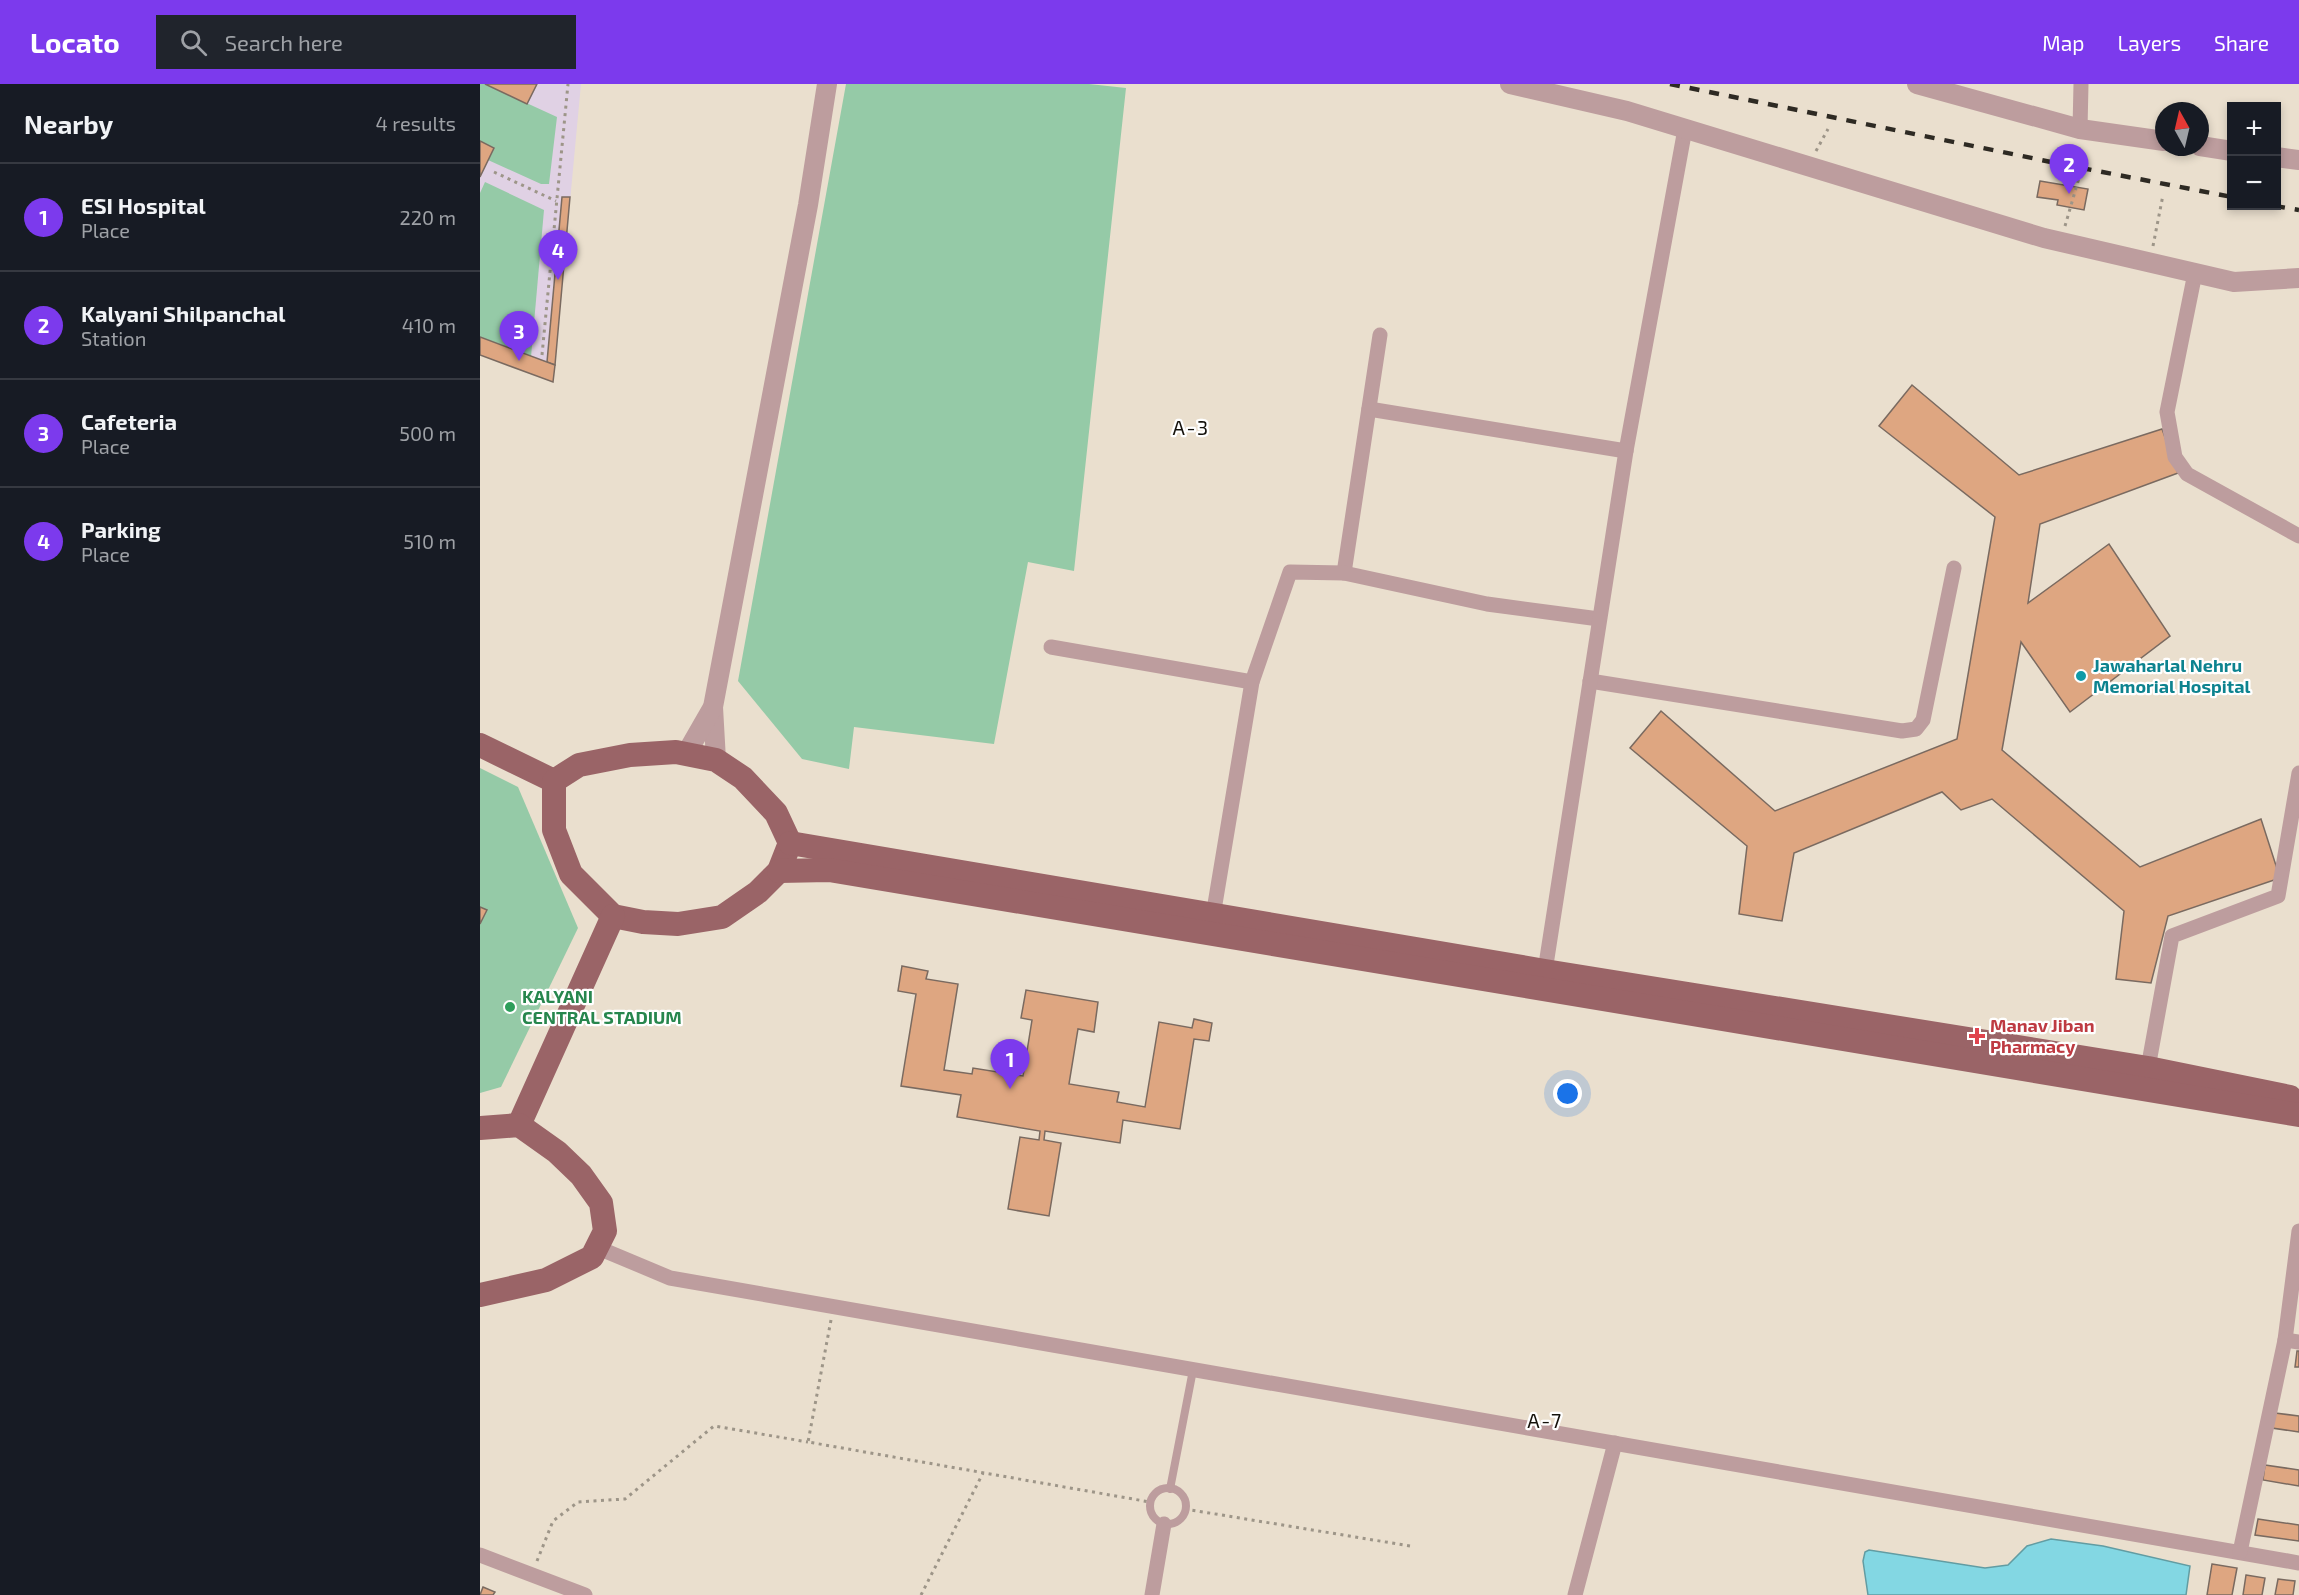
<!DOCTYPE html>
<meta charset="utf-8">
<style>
body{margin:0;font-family:"Exo 2",sans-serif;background:#20242c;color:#f1f3f6}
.controls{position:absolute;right:18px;top:18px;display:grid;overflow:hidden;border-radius:0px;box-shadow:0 3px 9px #0003}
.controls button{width:54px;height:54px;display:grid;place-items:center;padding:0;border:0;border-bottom:2px solid #363941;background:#171b24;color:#f1f3f6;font:30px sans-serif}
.compass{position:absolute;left:1675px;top:18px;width:54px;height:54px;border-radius:50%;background:#171b24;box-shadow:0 3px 9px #0003;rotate:352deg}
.you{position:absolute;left:1088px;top:1010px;width:21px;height:21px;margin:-15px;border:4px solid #fff;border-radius:50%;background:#1a73e8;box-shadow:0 0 0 9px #1a73e833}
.badge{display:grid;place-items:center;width:39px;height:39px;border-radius:50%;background:#7c3aed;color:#fff;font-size:20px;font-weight:700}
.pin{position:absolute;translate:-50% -50px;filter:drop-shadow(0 2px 3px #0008)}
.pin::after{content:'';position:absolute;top:32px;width:21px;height:18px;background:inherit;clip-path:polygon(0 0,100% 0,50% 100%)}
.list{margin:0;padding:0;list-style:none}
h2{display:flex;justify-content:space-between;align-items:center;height:78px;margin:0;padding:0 24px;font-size:26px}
h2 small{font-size:20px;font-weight:400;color:#9ea1a6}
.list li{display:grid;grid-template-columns:39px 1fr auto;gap:18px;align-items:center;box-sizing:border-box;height:108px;padding:0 24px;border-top:2px solid #363941}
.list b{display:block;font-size:22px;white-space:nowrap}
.list p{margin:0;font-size:20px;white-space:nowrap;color:#9ea1a6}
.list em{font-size:20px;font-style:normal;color:#9ea1a6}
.icon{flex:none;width:33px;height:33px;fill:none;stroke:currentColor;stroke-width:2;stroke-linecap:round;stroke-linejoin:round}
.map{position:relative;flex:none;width:1819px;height:1511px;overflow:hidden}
header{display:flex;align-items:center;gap:36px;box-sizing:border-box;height:84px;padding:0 30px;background:#7c3aed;color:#fff}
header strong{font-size:28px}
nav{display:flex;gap:33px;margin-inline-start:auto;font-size:21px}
.search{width:420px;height:54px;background:#20242c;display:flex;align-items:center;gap:15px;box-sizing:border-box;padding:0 21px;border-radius:0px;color:#9ea1a6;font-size:22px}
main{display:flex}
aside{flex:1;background:#171b24}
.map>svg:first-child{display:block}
.education{fill:#e0d1e4}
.green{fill:#95caa7}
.water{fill:#83d7e3;stroke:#629ca2;stroke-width:1.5}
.building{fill:#dea681;stroke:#7a6a60;stroke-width:1.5}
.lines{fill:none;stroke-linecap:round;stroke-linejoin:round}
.path{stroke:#9d9588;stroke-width:3;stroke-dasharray:3 4.5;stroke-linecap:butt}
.service{stroke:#bd9d9e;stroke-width:8}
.minor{stroke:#bd9d9e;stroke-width:15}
.tertiary{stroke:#bd9d9e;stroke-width:20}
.primary{stroke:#9a6467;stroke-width:24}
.rail{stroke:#2e2a23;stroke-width:4.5;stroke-dasharray:10 10;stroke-linecap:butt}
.culture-dot{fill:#0f9aa8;stroke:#fff;stroke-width:2}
.leisure-dot{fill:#2e9e5b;stroke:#fff;stroke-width:2}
.health-dot{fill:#e0444e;stroke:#fff;stroke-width:2}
.labels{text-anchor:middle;stroke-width:4.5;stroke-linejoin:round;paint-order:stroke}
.culture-label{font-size:18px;font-weight:bold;fill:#0d838f;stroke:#fff;text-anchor:start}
.leisure-label{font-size:18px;font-weight:bold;fill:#27864d;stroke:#fff;text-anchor:start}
.health-label{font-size:18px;font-weight:bold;fill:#be3a42;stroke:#fff;text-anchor:start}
.neighbourhood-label{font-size:20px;letter-spacing:1.5px;fill:#14110b;stroke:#fff}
</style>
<header>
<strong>Locato</strong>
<div class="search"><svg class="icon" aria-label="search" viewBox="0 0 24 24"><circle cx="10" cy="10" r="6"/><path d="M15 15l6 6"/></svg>Search here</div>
<nav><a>Map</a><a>Layers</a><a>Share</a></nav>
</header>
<main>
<aside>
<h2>Nearby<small>4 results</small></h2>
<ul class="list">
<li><span class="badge">1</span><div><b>ESI Hospital</b><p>Place</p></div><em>220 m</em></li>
<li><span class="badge">2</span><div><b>Kalyani Shilpanchal</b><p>Station</p></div><em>410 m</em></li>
<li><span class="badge">3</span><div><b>Cafeteria</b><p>Place</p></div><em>500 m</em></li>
<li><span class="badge">4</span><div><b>Parking</b><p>Place</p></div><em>510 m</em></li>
</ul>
</aside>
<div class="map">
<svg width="1819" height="1511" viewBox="0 0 1819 1511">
<rect width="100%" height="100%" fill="#eadfce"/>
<polygon class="education" points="0,0 101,0 73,298 0,271"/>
<g class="green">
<polygon points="0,0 5,0 77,33 69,100 61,100 8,76 14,64 0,57"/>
<polygon points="366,0 609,0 646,4 594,487 548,478 514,660 374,643 369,685 322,675 258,597"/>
<polygon points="5,98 64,126 51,273 0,253 0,109"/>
<polygon points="0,684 38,703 98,844 21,1003 0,1009"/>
</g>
<polygon class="water" points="1571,1455 1623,1462 1710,1482 1706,1511 1388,1511 1383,1477 1385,1468 1389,1466 1505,1484 1528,1481 1547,1462"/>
<g class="building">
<polygon points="5,0 57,0 47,20"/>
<polygon points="0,57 14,64 0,93"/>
<polygon points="1560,97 1608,105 1604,126 1577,121 1578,116 1557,113"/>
<polygon points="82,113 90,113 75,281 67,278"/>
<polygon points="0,253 75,281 73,298 0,271"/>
<polygon points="1432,301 1539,391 1682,345 1698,389 1560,440 1548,519 1629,460 1690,552 1590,628 1541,558 1522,666 1660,783 1781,735 1800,794 1688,832 1671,899 1636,895 1644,827 1512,715 1481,726 1462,708 1314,769 1302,837 1259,830 1267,762 1150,664 1181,627 1295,727 1477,655 1515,433 1399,342"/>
<polygon points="0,823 7,826 0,840"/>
<polygon points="422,882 448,887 446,895 478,900 464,986 492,990 493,984 543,992 552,936 541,934 546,906 618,918 614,948 598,945 589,1000 639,1008 637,1018 665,1023 679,938 712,944 714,935 732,939 729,957 714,955 700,1045 643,1036 640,1059 565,1047 564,1056 581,1059 569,1132 528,1125 540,1053 559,1056 560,1047 477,1033 481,1011 421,1002 436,910 418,907"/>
<polygon points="1817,1267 1819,1267 1819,1283 1815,1283"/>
<polygon points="1795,1329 1819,1332 1819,1348 1792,1344"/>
<polygon points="1785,1381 1819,1386 1819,1402 1783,1396"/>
<polygon points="1778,1435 1819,1441 1819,1457 1775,1451"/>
<polygon points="1732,1480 1757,1484 1752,1511 1727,1511"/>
<polygon points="1766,1491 1785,1494 1782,1511 1763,1511"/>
<polygon points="1798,1495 1815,1497 1813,1511 1795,1511"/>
<polygon points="3,1503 15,1508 13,1511 0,1511"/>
</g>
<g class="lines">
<g class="path">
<polyline points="1336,67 1348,45"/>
<polyline points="14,88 76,117"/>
<polyline points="1585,142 1599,94"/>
<polyline points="1673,162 1683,111"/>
<polyline points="62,271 88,0"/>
<polyline points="351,1236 328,1358 670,1418"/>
<polyline points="705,1425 930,1462"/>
<polyline points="57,1477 73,1437 98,1418 145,1415 234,1342 328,1358"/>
<polyline points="441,1511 503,1389"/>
</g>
<g class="service">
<circle cx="688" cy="1422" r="18"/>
<polyline points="690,1405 713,1286"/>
</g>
<g class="minor">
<polyline points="1600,45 1601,0"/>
<polyline points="1715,189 1687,328 1695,373 1707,390 1819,452"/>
<polyline points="889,325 1146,367"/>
<polyline points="864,489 900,251"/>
<polyline points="571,563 772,598"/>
<polyline points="1110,597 1422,647 1436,645 1443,636 1474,484"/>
<polyline points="732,838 772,598 810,488 864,489 1007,520 1119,535"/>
<polyline points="1065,887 1146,367 1205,45"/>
<polyline points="1668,984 1692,852 1798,812 1819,689"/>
<polyline points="116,1163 190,1194 1819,1479"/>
<polyline points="1805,1256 1819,1147"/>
<polyline points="1760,1468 1805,1256 1819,1258"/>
<polyline points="0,1471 105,1511"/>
<polyline points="672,1511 684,1440"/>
<polyline points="1095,1511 1135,1359"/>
</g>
<g class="tertiary">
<polyline points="1030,0 1147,27 1564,154 1754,198 1819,194"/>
<polyline points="1437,0 1600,45 1684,57"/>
<polyline points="1720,62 1752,67"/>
<polyline points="1796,73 1819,76"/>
<polyline points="233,623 236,676"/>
<polyline points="206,670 233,623 328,121 347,0"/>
</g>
<g class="primary">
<polyline points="0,661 74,697"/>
<polygon points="196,668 236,676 263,694 296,729 310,759 299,787 278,808 242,833 198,840 163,838 133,832 91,790 74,746 74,697 99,681 150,671"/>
<polyline points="310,759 1065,887 1668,984 1810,1013"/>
<polyline points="299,787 349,786 1819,1031"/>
<polyline points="39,1041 133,832"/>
<polyline points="0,1044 39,1041 77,1068 101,1091 121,1119 125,1147 112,1173 66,1196 0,1211"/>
</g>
<g class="rail">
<polyline points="1190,0 1581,80 1752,113"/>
<polyline points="1795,122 1819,126"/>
</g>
</g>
<circle class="culture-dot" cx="1601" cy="592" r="6"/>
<circle class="leisure-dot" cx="30" cy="923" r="6"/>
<path class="health-dot" d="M1494 943h6v6h6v6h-6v6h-6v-6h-6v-6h6z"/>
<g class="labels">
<g class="culture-label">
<text x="1613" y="588">Jawaharlal Nehru<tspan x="1613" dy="21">Memorial Hospital</tspan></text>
</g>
<g class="leisure-label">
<text x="42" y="919">KALYANI<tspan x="42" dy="21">CENTRAL STADIUM</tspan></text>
</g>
<g class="health-label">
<text x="1510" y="948">Manav Jiban<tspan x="1510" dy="21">Pharmacy</tspan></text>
</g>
<g class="neighbourhood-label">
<text x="711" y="351">A-3</text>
<text x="1065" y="1344">A-7</text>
</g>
</g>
</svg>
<div class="controls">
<button>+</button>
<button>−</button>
</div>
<svg class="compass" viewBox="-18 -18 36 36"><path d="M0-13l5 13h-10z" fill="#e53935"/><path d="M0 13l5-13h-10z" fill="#9ea1a6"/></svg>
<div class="you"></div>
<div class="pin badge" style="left:530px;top:1005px">1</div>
<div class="pin badge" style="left:1589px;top:110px">2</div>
<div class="pin badge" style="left:39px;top:277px">3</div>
<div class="pin badge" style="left:78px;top:196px">4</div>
</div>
</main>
